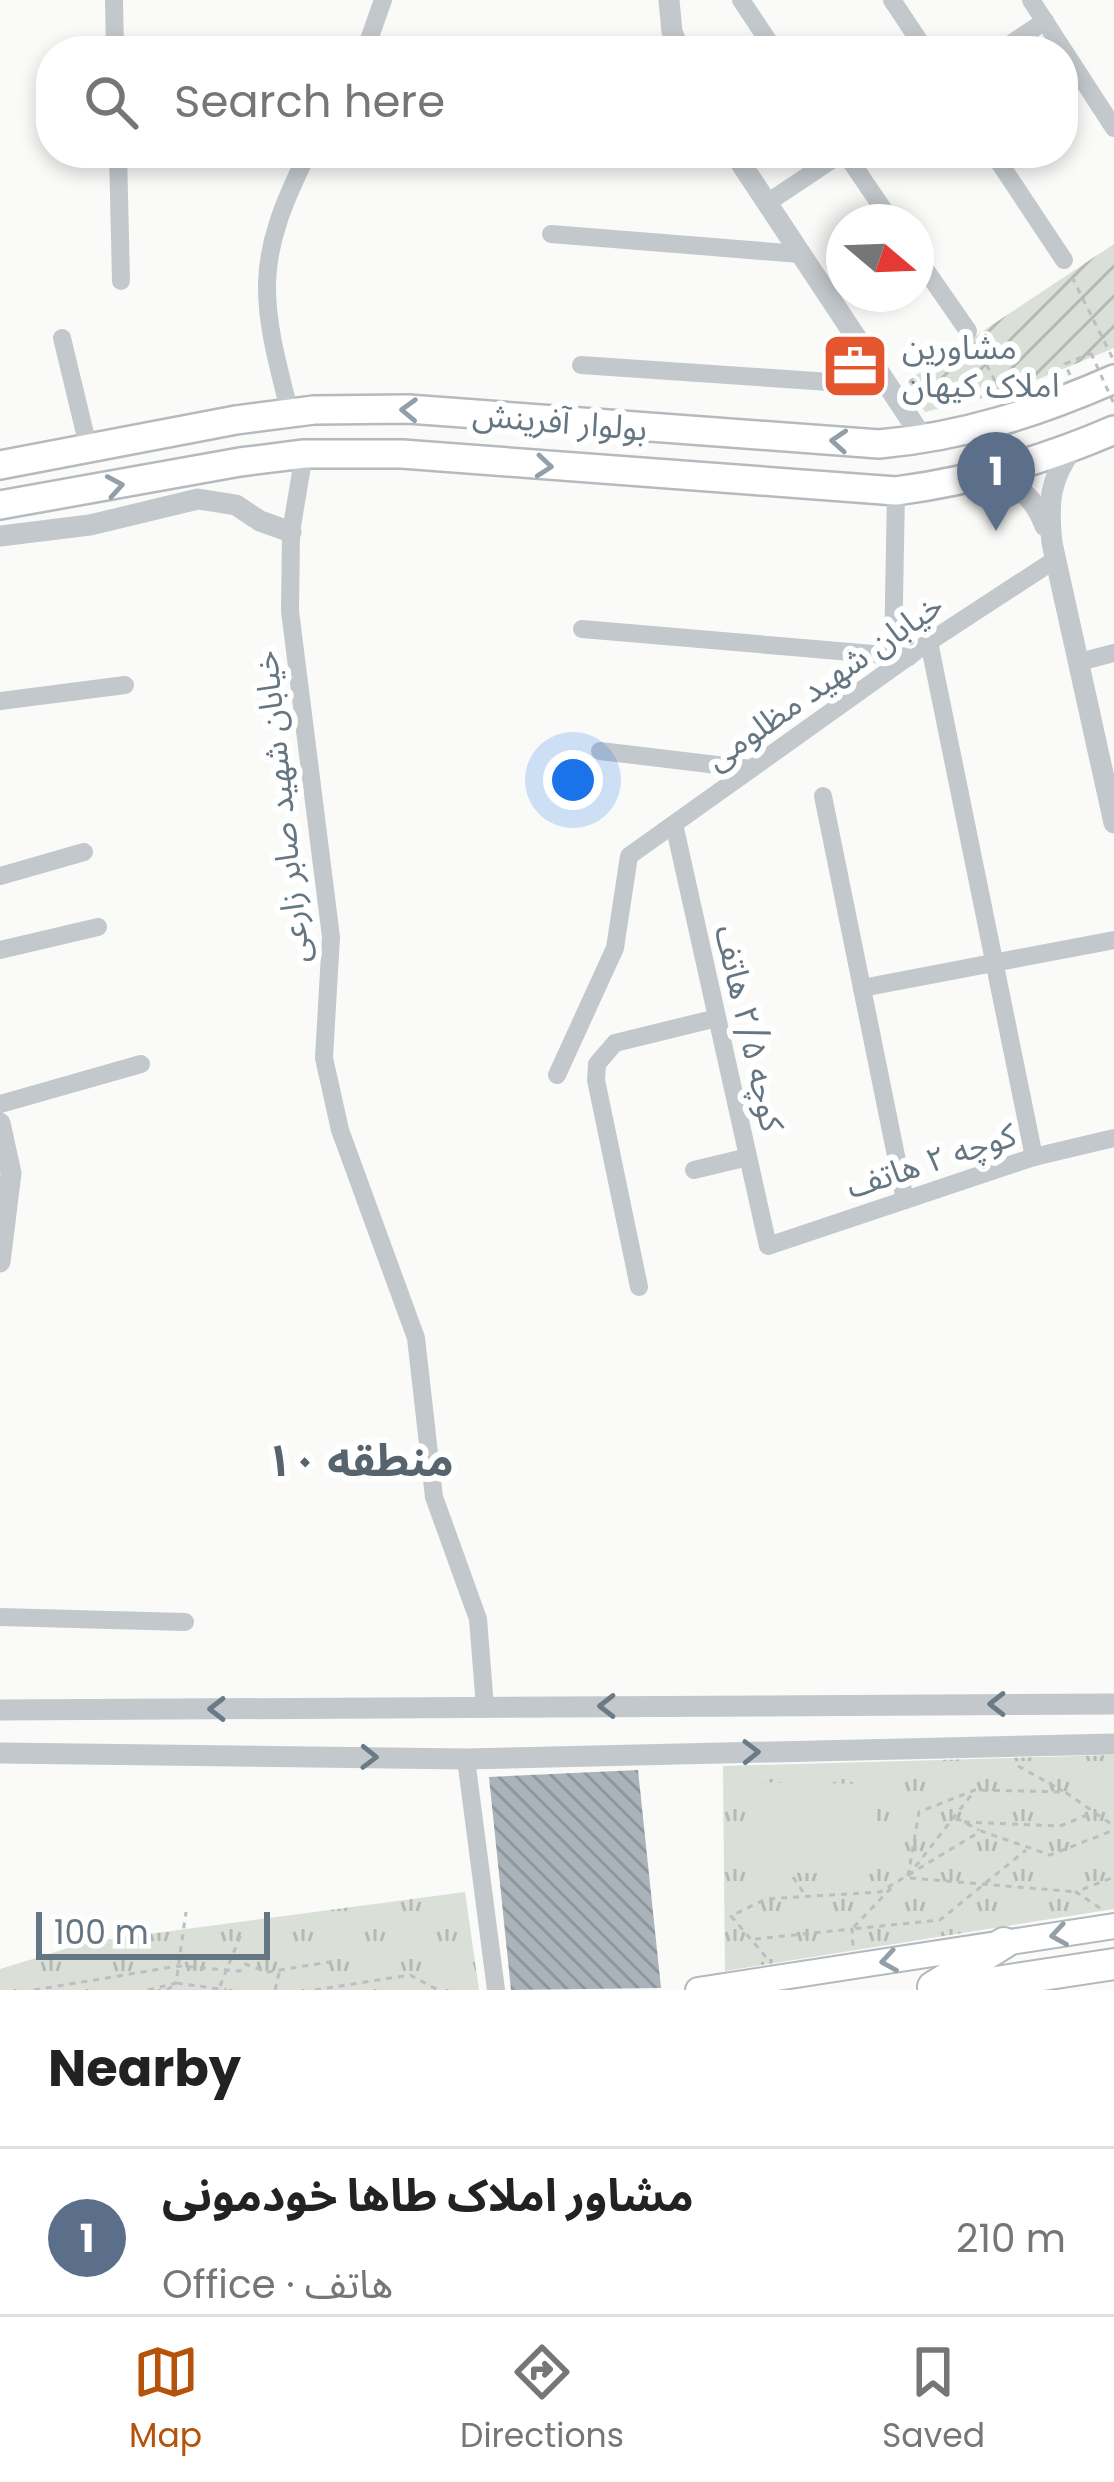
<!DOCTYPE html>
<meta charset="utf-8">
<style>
body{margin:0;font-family:Poppins,"Noto Sans Arabic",sans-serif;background:#f2f2f2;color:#222}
.compass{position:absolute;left:826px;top:204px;width:108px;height:108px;border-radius:50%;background:#fff;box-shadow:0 6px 18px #0003;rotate:109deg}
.scale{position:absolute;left:36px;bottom:30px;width:234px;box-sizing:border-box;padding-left:12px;border:6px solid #657683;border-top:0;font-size:33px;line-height:42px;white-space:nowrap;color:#657683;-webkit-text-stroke:9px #fff;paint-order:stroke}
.you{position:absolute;left:573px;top:780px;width:42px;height:42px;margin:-30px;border:9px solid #fff;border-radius:50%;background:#1a73e8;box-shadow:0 0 0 18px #1a73e833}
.badge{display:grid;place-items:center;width:78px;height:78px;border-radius:50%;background:#b45309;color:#fff;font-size:39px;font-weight:700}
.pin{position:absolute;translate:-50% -99px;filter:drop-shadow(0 3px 6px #0008)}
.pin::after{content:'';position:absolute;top:63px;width:42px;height:36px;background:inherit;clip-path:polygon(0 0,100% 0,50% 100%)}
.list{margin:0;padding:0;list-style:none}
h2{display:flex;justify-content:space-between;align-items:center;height:156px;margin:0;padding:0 48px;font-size:51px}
h2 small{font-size:39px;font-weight:400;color:#767676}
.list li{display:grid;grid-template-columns:78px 1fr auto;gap:36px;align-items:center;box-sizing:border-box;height:168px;padding:0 48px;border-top:3px solid #e0e0e0}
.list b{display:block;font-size:45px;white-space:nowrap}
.list p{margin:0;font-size:39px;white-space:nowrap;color:#767676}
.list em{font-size:39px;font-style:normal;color:#767676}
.icon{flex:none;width:66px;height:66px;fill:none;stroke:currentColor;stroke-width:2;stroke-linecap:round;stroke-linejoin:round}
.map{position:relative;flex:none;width:1114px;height:1990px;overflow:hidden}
.search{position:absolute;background:#fff;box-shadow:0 6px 18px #0003;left:36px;right:36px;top:36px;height:132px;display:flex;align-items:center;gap:30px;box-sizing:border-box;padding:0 42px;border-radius:48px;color:#767676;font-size:45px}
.sheet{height:324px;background:#fff}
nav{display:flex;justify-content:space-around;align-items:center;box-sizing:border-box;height:168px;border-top:3px solid #e0e0e0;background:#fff;font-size:33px;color:#767676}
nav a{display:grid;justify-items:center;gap:6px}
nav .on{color:#b45309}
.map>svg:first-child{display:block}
.park{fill:url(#park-tufts)}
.garden{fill:url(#garden-furrows)}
.pitch{fill:#dadfd7}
.building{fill:url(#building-back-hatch)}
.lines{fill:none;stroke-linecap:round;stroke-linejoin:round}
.secondary-casing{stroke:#b3babf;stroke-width:28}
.primary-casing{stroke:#b5babe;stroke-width:32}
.trunk-casing{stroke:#b4b9bd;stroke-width:34}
.path{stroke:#bbbfc2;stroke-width:3;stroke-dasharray:6 6;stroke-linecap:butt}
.minor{stroke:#c3c8cc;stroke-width:18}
.tertiary{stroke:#c3c8cc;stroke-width:21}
.secondary{stroke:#fff;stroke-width:24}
.primary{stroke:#fff;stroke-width:27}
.trunk{stroke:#fff;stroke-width:30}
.path-bridge{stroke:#bbbfc2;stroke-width:3;stroke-dasharray:6 6;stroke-linecap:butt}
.oneway{stroke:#939fa8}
.oneway2{stroke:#6a7a87}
.labels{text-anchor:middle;stroke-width:12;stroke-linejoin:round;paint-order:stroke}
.poi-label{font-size:33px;fill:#657683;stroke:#fff;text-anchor:start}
.street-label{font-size:33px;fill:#657683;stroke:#fff}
.district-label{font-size:45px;font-weight:bold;fill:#57646e;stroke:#fff}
</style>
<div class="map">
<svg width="1114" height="1990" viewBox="0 0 1114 1990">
<defs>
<pattern id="park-tufts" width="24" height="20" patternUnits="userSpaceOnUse" patternTransform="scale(3)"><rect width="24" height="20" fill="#dadfd7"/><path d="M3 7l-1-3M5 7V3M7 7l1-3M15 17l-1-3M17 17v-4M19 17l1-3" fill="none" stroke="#b4b9b4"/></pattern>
<pattern id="garden-furrows" width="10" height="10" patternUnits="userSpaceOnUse" patternTransform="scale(3)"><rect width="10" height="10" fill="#dadfd7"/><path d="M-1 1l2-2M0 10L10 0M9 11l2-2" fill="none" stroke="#b4b9b4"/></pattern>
<pattern id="building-back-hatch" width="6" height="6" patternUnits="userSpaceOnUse" patternTransform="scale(3)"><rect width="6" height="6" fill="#aab3b9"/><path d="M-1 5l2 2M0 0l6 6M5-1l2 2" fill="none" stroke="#8e969c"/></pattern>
</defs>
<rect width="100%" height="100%" fill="#fafaf8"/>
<g class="park">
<polygon points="1114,1755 1114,1909 725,1971 723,1766"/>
<polygon points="465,1892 479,1990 0,1990 0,1969 88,1942"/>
</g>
<polygon class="garden" points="1114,244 1114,348 1009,391 925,412 906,382"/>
<polygon class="pitch" points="752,1782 876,1784 875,1874 750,1872"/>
<polygon class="building" points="638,1770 661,1988 511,1990 489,1777"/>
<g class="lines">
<g class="secondary-casing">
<polyline id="secondary" points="698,1990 1114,1926"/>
</g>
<g class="primary-casing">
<g id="primary">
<path d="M0,465L236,420L314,410L408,409L879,444C962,437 1039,412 1114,379"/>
<path d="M0,505L240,462L304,454H402L896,491C971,481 1045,460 1114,430"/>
</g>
</g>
<g class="trunk-casing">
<g id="trunk">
<polyline points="933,1987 1004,1943"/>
<polyline points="944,1990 1114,1964"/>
</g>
</g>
<g class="path">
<polyline points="1072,277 1113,359"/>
<polyline points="975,344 1005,399"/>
<polyline points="1070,375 1065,364 1091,353"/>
<polyline points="1018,1766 1063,1791"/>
<polyline points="956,1818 979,1830"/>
<polyline points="964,1822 1060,1826 1092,1813"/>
<polyline points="908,1876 919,1812 975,1790 1065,1792 1114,1826"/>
<polyline points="908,1876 972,1794"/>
<polyline points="793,1877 805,1895"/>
<polyline points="910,1878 1076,1892"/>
<polyline points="891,1888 852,1929 940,1920 1026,1850"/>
<polyline points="1100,1908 1076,1892 1114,1877"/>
<polyline points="755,1939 852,1929 853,1947"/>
<polyline points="766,1957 731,1916 766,1899 880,1892 981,1831 1050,1855 1114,1830"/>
<polyline points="220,1986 242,1932"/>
<polyline points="34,1990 178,1966 240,1971 245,1964 268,1972 335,1961"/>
<polyline points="148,1990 176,1983 186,1912"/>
<polyline points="167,1990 176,1983 227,1990"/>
<polyline points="275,1990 280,1969"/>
<polyline points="315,1990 410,1975 438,1990"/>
</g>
<g class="minor">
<polyline points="114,0 115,51"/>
<polyline points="741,0 775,51"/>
<polyline points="892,0 926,51"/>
<polyline points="1031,0 1114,128"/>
<polyline points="365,51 383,0"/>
<polyline points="1000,51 1045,21"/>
<polyline points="118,153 121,281"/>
<polyline points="845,153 892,222"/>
<polyline points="993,153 1064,260"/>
<polyline points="767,203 842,153"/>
<polyline points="551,234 800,254"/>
<polyline points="916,256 968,331"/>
<polyline points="62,338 89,450"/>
<polyline points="581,365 888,386"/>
<path d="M290,413C260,298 253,262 308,153"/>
<polyline points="304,454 291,532 290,611 331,937 324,1058 340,1130 416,1338 434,1497 478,1619 485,1707"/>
<polyline points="582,629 909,657"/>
<polyline points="929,642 1034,1157"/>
<polyline points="893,655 896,491"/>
<polyline points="1079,662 1114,653"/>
<polyline points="0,701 125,685"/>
<polyline points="600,751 751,769"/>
<polyline points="823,796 905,1200"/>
<polyline points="674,824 768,1246 1034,1157 1114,1138"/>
<polyline points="0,876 84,852"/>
<polyline points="0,950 98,927"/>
<polyline points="862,988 1114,940"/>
<polyline points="557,1075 615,948 629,856 929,642 1056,559"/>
<polyline points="0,1104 141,1064"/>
<polyline points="694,1170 748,1157"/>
<polyline points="639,1287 596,1080 597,1064 615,1043 717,1018"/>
<polyline points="0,1617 185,1622"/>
<polyline points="466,1759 496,1990"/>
</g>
<g class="tertiary">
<polyline points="669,0 672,32 680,51"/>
<polyline points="734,153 924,440"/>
<path d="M1073,448C1049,479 1048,504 1052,543L1114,823"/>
<path d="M979,480C1015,482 1032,492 1045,526"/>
<polyline points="0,536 90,525 198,499 236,505 260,521 291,532"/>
<polyline points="0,1123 11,1173 0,1262"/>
<polyline points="0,1710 1114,1704"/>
<polyline points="0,1753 466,1759 1114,1744"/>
</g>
<use href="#secondary" class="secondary"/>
<use href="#primary" class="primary"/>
<use href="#trunk" class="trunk"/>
<polyline class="path-bridge" points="1091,353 1114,404"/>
</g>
<defs><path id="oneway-chevron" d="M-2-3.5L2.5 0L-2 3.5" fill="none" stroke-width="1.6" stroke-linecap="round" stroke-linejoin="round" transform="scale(3)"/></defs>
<g class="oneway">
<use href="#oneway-chevron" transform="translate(409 410) rotate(-178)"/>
<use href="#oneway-chevron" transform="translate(839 441) rotate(-176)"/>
<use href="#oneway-chevron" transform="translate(544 466) rotate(5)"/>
<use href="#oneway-chevron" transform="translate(115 486) rotate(-10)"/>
<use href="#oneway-chevron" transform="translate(1059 1935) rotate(171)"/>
<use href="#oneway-chevron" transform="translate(889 1961) rotate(171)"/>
</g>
<g class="oneway2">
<use href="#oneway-chevron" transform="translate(997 1704) rotate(180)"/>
<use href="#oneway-chevron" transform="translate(607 1706) rotate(180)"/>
<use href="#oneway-chevron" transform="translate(217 1709) rotate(180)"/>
<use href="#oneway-chevron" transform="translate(751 1752) rotate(-1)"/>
<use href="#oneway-chevron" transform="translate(369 1757) rotate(1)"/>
</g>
<defs>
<g id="office-square" transform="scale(3.45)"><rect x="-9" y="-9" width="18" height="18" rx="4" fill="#e4572e" stroke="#fff"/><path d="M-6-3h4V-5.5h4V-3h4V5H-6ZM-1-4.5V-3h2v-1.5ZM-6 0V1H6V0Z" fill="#fff"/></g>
</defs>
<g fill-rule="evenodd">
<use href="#office-square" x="855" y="366"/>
</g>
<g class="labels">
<g class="poi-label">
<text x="902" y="359">مشاورین<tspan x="902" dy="38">املاک کیهان</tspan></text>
</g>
<g class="street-label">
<text transform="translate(560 421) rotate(5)" y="12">بولوار آفرینش</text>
<text transform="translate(824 681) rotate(-35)" y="12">خیابان شهید مظلومی</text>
<text transform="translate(281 807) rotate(-96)" y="12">خیابان شهید صابر زارعی</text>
<text transform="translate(750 1028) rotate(77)" y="12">کوچه ۲/۵ هاتف</text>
<text transform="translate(931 1160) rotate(-18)" y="12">کوچه ۲ هاتف</text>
</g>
<g class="district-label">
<text x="360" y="1476">منطقه ۱۰</text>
</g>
</g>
</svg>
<svg class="compass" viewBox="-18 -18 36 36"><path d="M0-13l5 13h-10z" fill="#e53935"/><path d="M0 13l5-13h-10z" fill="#767676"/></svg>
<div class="scale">100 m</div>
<div class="you"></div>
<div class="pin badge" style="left:996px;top:531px;background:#5c6f8a">1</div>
<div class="search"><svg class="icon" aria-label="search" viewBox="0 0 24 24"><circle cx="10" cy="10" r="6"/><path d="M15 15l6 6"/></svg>Search here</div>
</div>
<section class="sheet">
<h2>Nearby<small></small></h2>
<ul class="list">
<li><span class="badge" style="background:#5c6f8a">1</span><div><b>مشاور املاک طاها خودمونی</b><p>Office · هاتف</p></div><em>210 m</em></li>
</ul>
</section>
<nav>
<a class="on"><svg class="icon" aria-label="map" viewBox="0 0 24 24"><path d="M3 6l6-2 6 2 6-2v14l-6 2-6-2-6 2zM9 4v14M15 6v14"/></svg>Map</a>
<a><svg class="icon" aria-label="directions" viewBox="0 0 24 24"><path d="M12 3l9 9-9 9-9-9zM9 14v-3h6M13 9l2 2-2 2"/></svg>Directions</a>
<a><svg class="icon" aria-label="saved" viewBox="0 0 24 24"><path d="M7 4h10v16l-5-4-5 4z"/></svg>Saved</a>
</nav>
